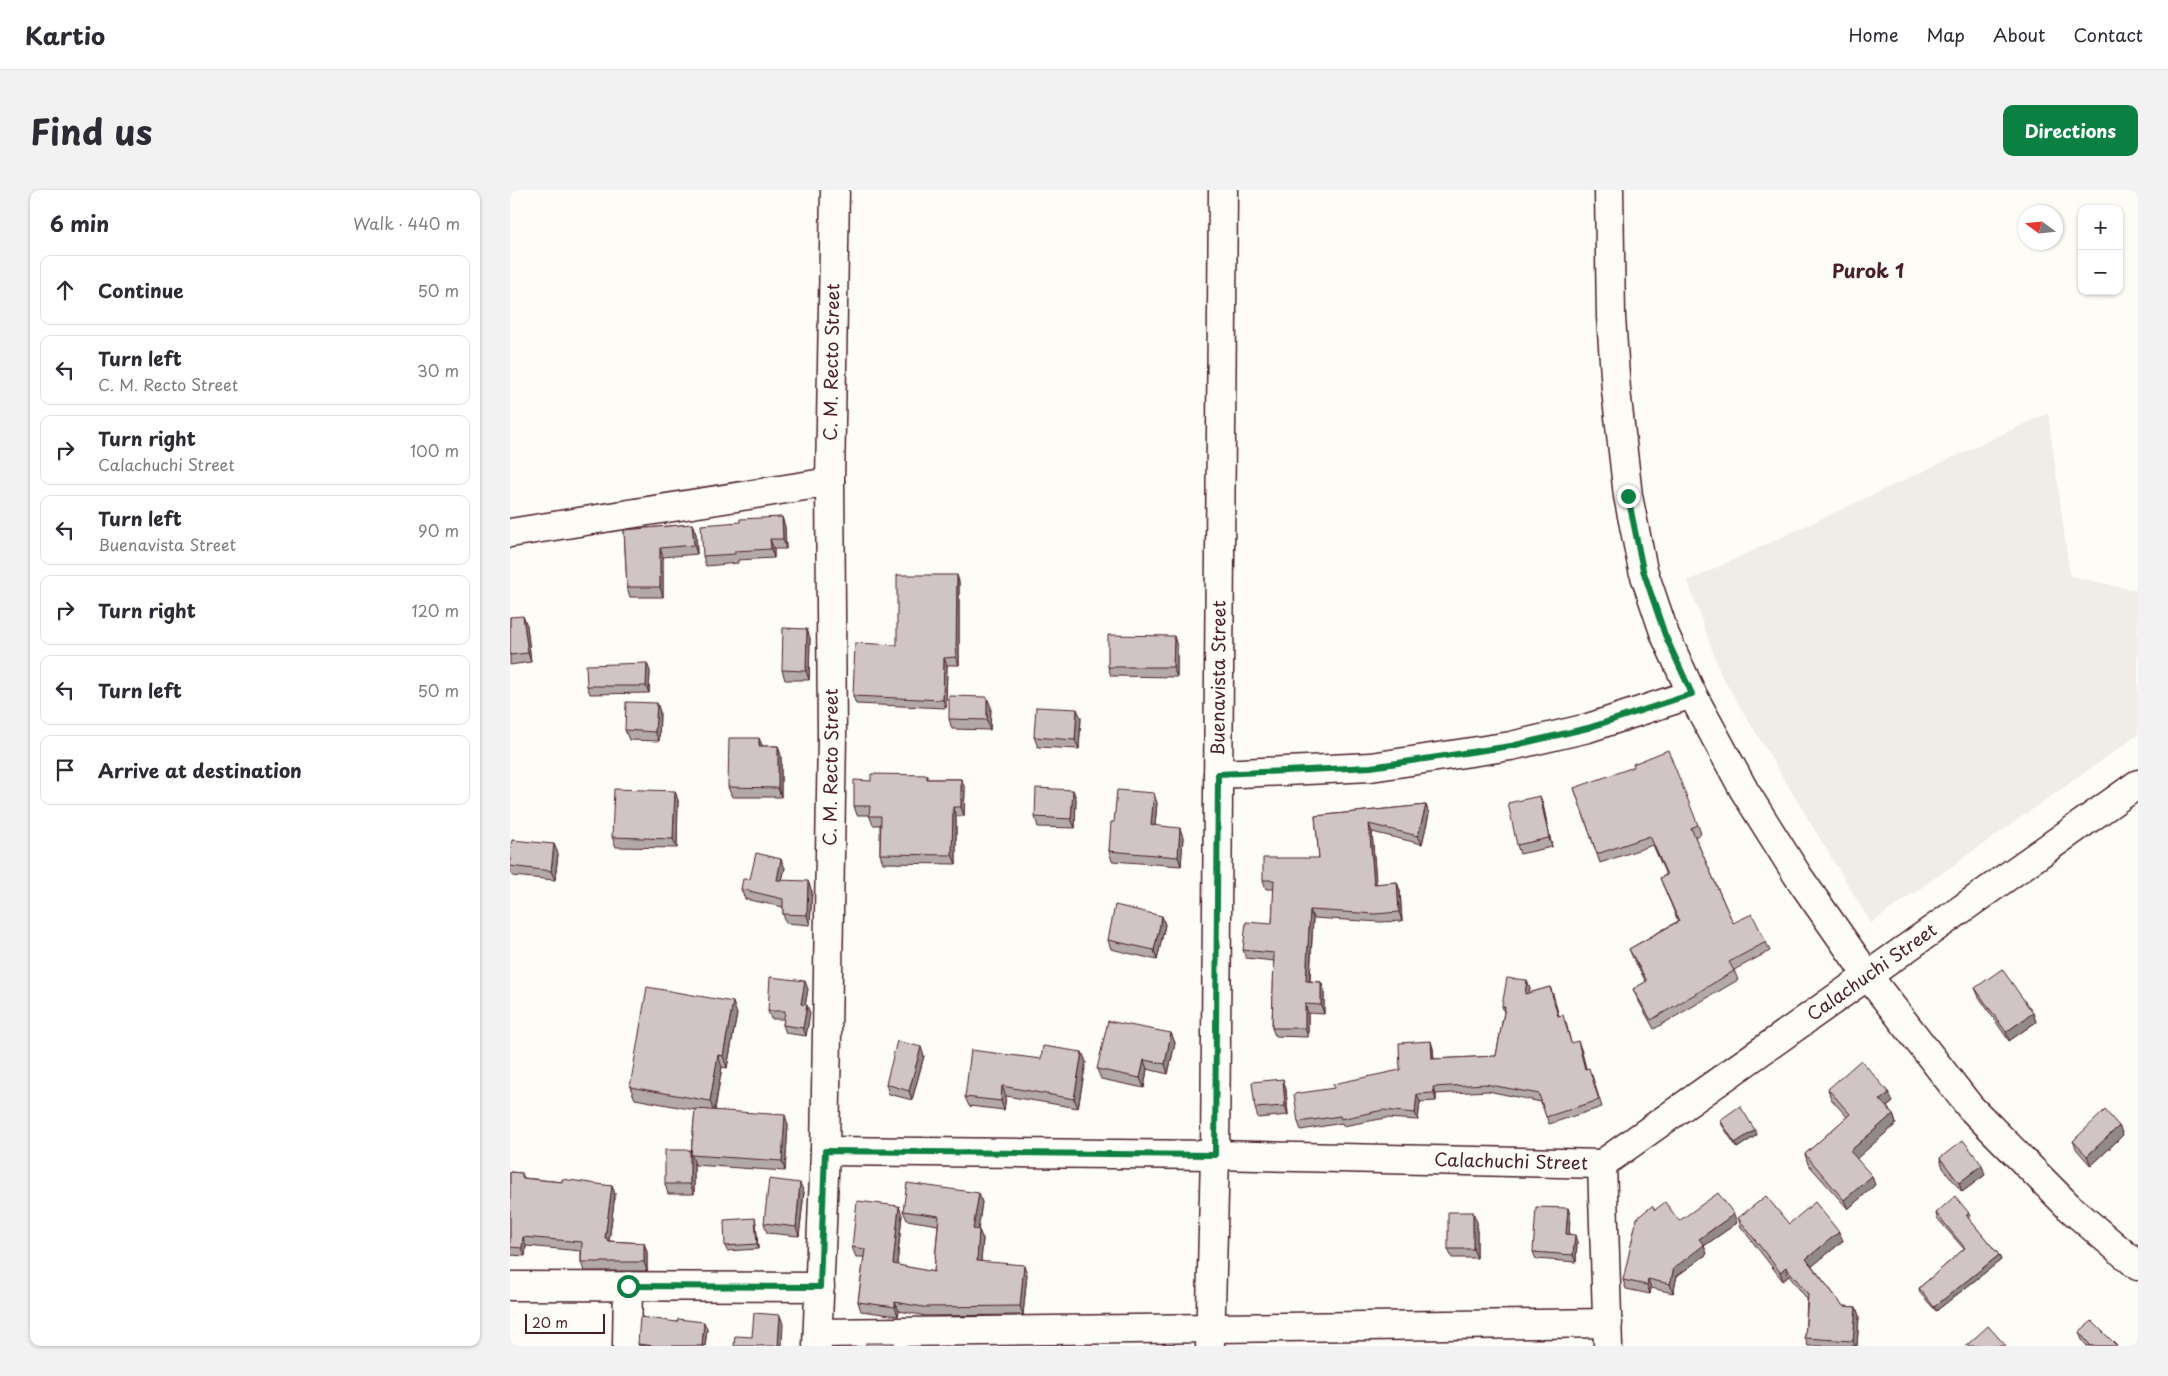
<!DOCTYPE html>
<meta charset="utf-8">
<style>
body{margin:0;font-family:"Playpen Sans",sans-serif;background:#f2f2f3;color:#2b2b33}
.controls{position:absolute;right:15px;top:15px;display:grid;overflow:hidden;border-radius:10px;box-shadow:0 1px 4px #0004}
.controls button{width:45px;height:45px;display:grid;place-items:center;padding:0;border:0;border-bottom:1px solid #e1e1e2;background:#fff;color:#2b2b33;font:25px sans-serif}
.compass{position:absolute;left:1508px;top:15px;width:45px;height:45px;border-radius:50%;background:#fff;box-shadow:0 1px 4px #0004;rotate:285deg}
.scale{position:absolute;left:15px;bottom:12px;width:80px;box-sizing:border-box;padding-left:5px;border:2px solid #4a1f2b;border-top:0;font-size:14px;line-height:18px;white-space:nowrap;color:#4a1f2b;-webkit-text-stroke:4px #fdfcf7;paint-order:stroke}
.stop{position:absolute;width:15px;height:15px;margin:-11px;border:4px solid #0b8043;border-radius:50%;background:#fff}
.stop.end{background:#0b8043;border-color:#fff;box-shadow:0 1px 5px #0008}
.list{margin:0;padding:0;list-style:none}
h2{display:flex;justify-content:space-between;align-items:center;height:65px;margin:0;padding:0 20px;font-size:21px}
h2 small{font-size:16px;font-weight:400;color:#7c7c81}
.list li{display:grid;grid-template-columns:32px 1fr auto;gap:15px;align-items:center;box-sizing:border-box;height:70px;margin:0 10px 10px;padding:0 10px;border:1px solid #e1e1e2;border-radius:10px}
.list b{display:block;font-size:19px;white-space:nowrap}
.list p{margin:0;font-size:16px;white-space:nowrap;color:#7c7c81}
.list em{font-size:16px;font-style:normal;color:#7c7c81}
.icon{flex:none;width:28px;height:28px;fill:none;stroke:currentColor;stroke-width:2;stroke-linecap:round;stroke-linejoin:round}
.map{position:relative;flex:none;width:1628px;height:1156px;overflow:hidden;border-radius:10px}
header{display:flex;align-items:center;gap:30px;box-sizing:border-box;height:70px;padding:0 25px;background:#fff;border-bottom:1px solid #e1e1e2}
header strong{font-size:24px}
nav{display:flex;gap:28px;margin-inline-start:auto;font-size:18px}
.intro{display:flex;align-items:center;justify-content:space-between;box-sizing:border-box;height:120px;padding:0 30px}
h1{margin:0;font-size:35px}
.button{padding:12px 22px;border-radius:10px;background:#0b8043;color:#fff;font-size:18px;font-weight:700}
main{display:flex;gap:30px;padding:0 30px}
aside{flex:1;background:#fff;border-radius:10px;box-shadow:0 1px 4px #0004}
.map>svg:first-child{display:block}
.built{fill:#f0ece8}
.lines{fill:none;stroke-linecap:round;stroke-linejoin:round}
.minor-casing{stroke:#4a1f2b;stroke-width:31}
.major-casing{stroke:#4a1f2b;stroke-width:31}
.minor{stroke:#fdfcf7;stroke-width:28}
.major{stroke:#fdfcf7;stroke-width:28}
.wall{fill:#b3a9a9;stroke:#4a1f2b}
.shaded-wall{fill:#928a89;stroke:#4a1f2b}
.building{fill:#d0c5c4;stroke:#4a1f2b}
.route{stroke:#0b8043;stroke-width:6}
.labels{text-anchor:middle;stroke-width:4.5;stroke-linejoin:round;paint-order:stroke}
.street-label{font-size:18px;fill:#4a1f2b;stroke:#fdfcf7}
.neighbourhood-label{font-size:19px;font-weight:bold;fill:#4a1f2b;stroke:#fdfcf7}
</style>
<header>
<strong>Kartio</strong>
<nav><a>Home</a><a>Map</a><a>About</a><a>Contact</a></nav>
</header>
<div class="intro"><h1>Find us</h1><a class="button">Directions</a></div>
<main>
<aside>
<h2>6 min<small>Walk · 440 m</small></h2>
<ul class="list">
<li><svg class="icon" aria-label="ahead" viewBox="0 0 24 24"><path d="M12 20V5M6 11l6-6 6 6"/></svg><div><b>Continue</b></div><em>50 m</em></li>
<li><svg class="icon" aria-label="left" viewBox="0 0 24 24"><path d="M17 20v-9H6M10 6l-5 5 5 5"/></svg><div><b>Turn left</b><p>C. M. Recto Street</p></div><em>30 m</em></li>
<li><svg class="icon" aria-label="right" viewBox="0 0 24 24"><path d="M7 20v-9h11M14 6l5 5-5 5"/></svg><div><b>Turn right</b><p>Calachuchi Street</p></div><em>100 m</em></li>
<li><svg class="icon" aria-label="left" viewBox="0 0 24 24"><path d="M17 20v-9H6M10 6l-5 5 5 5"/></svg><div><b>Turn left</b><p>Buenavista Street</p></div><em>90 m</em></li>
<li><svg class="icon" aria-label="right" viewBox="0 0 24 24"><path d="M7 20v-9h11M14 6l5 5-5 5"/></svg><div><b>Turn right</b></div><em>120 m</em></li>
<li><svg class="icon" aria-label="left" viewBox="0 0 24 24"><path d="M17 20v-9H6M10 6l-5 5 5 5"/></svg><div><b>Turn left</b></div><em>50 m</em></li>
<li><svg class="icon" aria-label="arrive" viewBox="0 0 24 24"><path d="M6 21V4h12l-3 4 3 4H6"/></svg><div><b>Arrive at destination</b></div></li>
</ul>
</aside>
<div class="map">
<svg width="1628" height="1156" viewBox="0 0 1628 1156">
<rect width="100%" height="100%" fill="#fdfcf7"/>
<filter id="ink" filterUnits="userSpaceOnUse"><feTurbulence type="fractalNoise" baseFrequency=".02" numOctaves="2"/><feDisplacementMap in="SourceGraphic" scale="10" xChannelSelector="R" yChannelSelector="G"/><feConvolveMatrix kernelMatrix="1 2 1 2 8 2 1 2 1" color-interpolation-filters="sRGB"/></filter>
<g filter="url(#ink)">
<polygon class="built" points="1538,223 1560,386 1628,401 1628,545 1361,733 1211,485 1178,391"/>
<g class="lines">
<g class="minor-casing">
<g id="minor">
<polyline points="1099,0 1101,127 1106,200 1118,306 1133,380 1155,445 1182,504 1234,600 1288,686 1358,786 1460,917 1559,1017 1628,1076"/>
<polyline points="0,343 320,292"/>
<polyline points="708,584 861,577 1001,556 1078,538 1182,504"/>
<path id="s1" d="M315,961L705,965L1092,974L1628,594"/>
<polyline points="1092,974 1098,1156"/>
<polyline points="0,1096 310,1097"/>
<polyline points="308,1143 1098,1133"/>
<polyline points="117,1156 118,1096"/>
<path id="s2" d="M700,1156L705,965L713,0"/>
</g>
</g>
<g class="major-casing">
<g id="major">
<path id="s3" d="M307,1156L315,961L322,545L320,292L325,0"/>
</g>
</g>
<use href="#minor" class="minor"/>
<use href="#major" class="major"/>
</g>
<g class="wall">
<polygon points="272,327 275,337 276,359 264,359 264,368 228,370 228,373 196,376 193,366 230,332"/>
<polygon points="182,334 186,344 187,364 153,367 153,407 120,407 117,397 114,340"/>
<polygon points="447,385 449,392 449,475 437,475 436,518 346,514 343,506"/>
<polygon points="0,427 17,435 21,472 0,475"/>
<polygon points="300,448 299,490 275,490 272,480"/>
<polygon points="667,456 667,487 601,486 598,477"/>
<polygon points="140,481 139,503 80,504 77,496"/>
<polygon points="147,513 150,522 149,551 119,550 115,540"/>
<polygon points="481,517 480,540 442,539 439,529"/>
<polygon points="571,528 569,559 528,557 524,547"/>
<polygon points="252,556 268,556 271,566 271,607 222,607 218,597"/>
<polygon points="417,585 418,589 451,589 455,599 454,626 446,626 446,674 373,673 370,664 370,635 363,635 359,625 347,625 344,616"/>
<polygon points="1064,598 1188,635 1191,644 1185,647 1223,733 1256,752 1260,761 1224,780 1228,790 1144,839 1127,808 1123,799 1136,792 1123,768 1119,759 1168,731 1150,688 1156,685 1143,655 1090,673"/>
<polygon points="563,600 566,609 565,638 528,637 525,627"/>
<polygon points="1030,606 1033,615 1042,657 1010,664 1007,655"/>
<polygon points="168,610 167,658 106,657 102,647"/>
<polygon points="647,613 645,636 673,647 671,676 602,671 599,661 604,632"/>
<polygon points="916,615 919,624 912,654 862,642 866,694 887,692 890,701 892,731 870,732 803,728 800,791 811,792 814,800 814,824 798,823 798,847 765,846 762,838 764,771 736,768 733,760 762,734 764,699 756,699 753,690 809,668 805,626"/>
<polygon points="44,654 48,664 45,690 2,686 0,680 0,664"/>
<polygon points="275,678 272,690 302,701 300,735 276,733 273,724 273,717 235,709 231,699 240,689"/>
<polygon points="652,726 655,735 647,770 601,759 598,750"/>
<polygon points="1017,790 1020,798 1019,803 1040,797 1049,826 1056,832 1061,853 1071,859 1076,879 1082,885 1092,917 1039,934 1031,912 978,901 926,904 926,911 910,912 908,930 876,928 833,936 832,933 791,940 788,932 824,898 890,880 923,858 924,869 986,866 994,822 992,816"/>
<polygon points="1465,798 1523,823 1526,832 1499,851 1469,807"/>
<polygon points="298,799 295,815 300,823 296,846 276,843 273,835 274,829 261,829 258,821"/>
<polygon points="227,824 217,878 212,877 205,920 278,935 275,981 185,975 184,972 184,1004 158,1004 155,994 181,963 185,920 125,909 120,897"/>
<polygon points="661,843 665,853 658,884 637,879 634,898 591,889 587,879"/>
<polygon points="572,862 576,872 568,918 496,906 494,920 459,916 455,907 531,869"/>
<polygon points="414,866 402,910 379,904 376,894"/>
<polygon points="776,899 778,925 748,928 745,918"/>
<polygon points="1318,899 1383,912 1377,917 1383,924 1386,934 1346,968 1365,995 1338,1019 1298,974 1295,964 1337,927 1321,909"/>
<polygon points="1210,930 1247,945 1227,958 1212,935"/>
<polygon points="1609,936 1613,945 1581,976 1567,960 1563,951"/>
<polygon points="1430,968 1475,985 1452,1002 1433,978"/>
<polygon points="0,982 12,983 14,988 52,992 102,996 105,1004 99,1051 134,1053 137,1062 137,1081 74,1081 71,1072 71,1061 16,1056 15,1066 0,1065"/>
<polygon points="294,1002 289,1046 257,1043 254,1033"/>
<polygon points="472,1012 468,1040 473,1049 471,1071 517,1084 513,1125 416,1126 389,1121 388,1126 351,1121 348,1112 354,1067 346,1067 342,1057 392,1025 387,1075 424,1082 428,1035 397,1030 393,1021"/>
<polygon points="1058,1018 1060,1025 1059,1044 1067,1052 1066,1072 1026,1069 1023,1062"/>
<polygon points="1426,1023 1459,1023 1461,1027 1459,1029 1489,1065 1491,1070 1426,1121 1410,1103 1409,1098 1454,1059 1427,1028"/>
<polygon points="1228,1028 1279,1034 1329,1042 1333,1051 1302,1076 1333,1116 1346,1117 1349,1126 1347,1156 1298,1156 1295,1148 1297,1109 1279,1086 1273,1091 1231,1037"/>
<polygon points="1169,1031 1227,1033 1194,1056 1197,1064 1167,1086 1163,1103 1141,1098 1140,1104 1116,1099 1113,1090"/>
<polygon points="967,1032 967,1068 942,1068 938,1059"/>
<polygon points="246,1033 248,1059 217,1061 215,1056"/>
<polygon points="197,1139 195,1156 129,1156 128,1154"/>
<polygon points="1569,1142 1607,1156 1577,1156 1572,1150"/>
</g>
<g class="shaded-wall">
<polygon points="272,327 275,337 276,359 273,349"/>
<polygon points="182,334 186,344 187,364 184,355"/>
<polygon points="260,349 264,359 264,368 261,359"/>
<polygon points="150,358 153,367 153,407 150,397"/>
<polygon points="447,385 449,392 449,475 446,467"/>
<polygon points="13,426 17,435 21,472 18,463"/>
<polygon points="297,439 300,448 299,490 296,481"/>
<polygon points="664,446 667,456 667,487 663,477"/>
<polygon points="434,468 437,475 436,518 433,510"/>
<polygon points="137,473 140,481 139,503 136,496"/>
<polygon points="477,507 481,517 480,540 477,530"/>
<polygon points="147,513 150,522 149,551 145,542"/>
<polygon points="567,519 571,528 569,559 565,550"/>
<polygon points="249,548 253,557 249,556"/>
<polygon points="268,556 271,566 271,607 268,598"/>
<polygon points="451,589 455,599 454,626 451,617"/>
<polygon points="563,600 566,609 565,638 561,629"/>
<polygon points="165,601 168,610 167,658 163,649"/>
<polygon points="644,603 647,613 644,645 641,635"/>
<polygon points="1030,606 1033,615 1042,657 1039,648"/>
<polygon points="916,615 919,624 912,654 908,646"/>
<polygon points="443,617 446,626 446,674 442,665"/>
<polygon points="859,634 862,642 867,703 864,694"/>
<polygon points="670,638 673,647 671,676 668,667"/>
<polygon points="44,654 48,664 45,690 41,681"/>
<polygon points="271,669 275,678 270,699 267,690"/>
<polygon points="298,691 302,701 300,735 297,725"/>
<polygon points="887,692 890,701 892,731 889,722"/>
<polygon points="800,720 803,728 799,800 796,791"/>
<polygon points="652,726 655,735 647,770 644,760"/>
<polygon points="1017,790 1020,798 1018,811 1015,804"/>
<polygon points="295,791 298,799 294,822 291,814"/>
<polygon points="811,792 814,800 814,824 811,815"/>
<polygon points="1040,797 1043,804 1051,834 1048,826"/>
<polygon points="223,812 227,824 217,878 213,866"/>
<polygon points="795,814 798,823 798,847 795,838"/>
<polygon points="297,815 300,823 296,846 293,838"/>
<polygon points="1523,823 1526,832 1499,851 1496,842"/>
<polygon points="661,843 665,853 658,884 655,874"/>
<polygon points="921,851 923,858 924,876 922,869"/>
<polygon points="1068,851 1071,859 1078,886 1075,879"/>
<polygon points="411,857 414,866 402,910 399,901"/>
<polygon points="572,862 576,872 568,918 564,909"/>
<polygon points="208,865 212,877 204,923 200,911"/>
<polygon points="634,870 637,879 634,898 630,888"/>
<polygon points="773,889 776,899 778,925 775,916"/>
<polygon points="492,896 496,906 494,920 491,911"/>
<polygon points="923,897 926,904 926,911 924,903"/>
<polygon points="1379,903 1383,912 1374,919 1370,910"/>
<polygon points="907,904 910,912 908,930 905,923"/>
<polygon points="1383,924 1386,934 1344,971 1340,961"/>
<polygon points="275,925 278,935 275,981 272,971"/>
<polygon points="1609,936 1613,945 1581,976 1577,966"/>
<polygon points="1245,940 1247,945 1227,958 1225,953"/>
<polygon points="180,960 184,972 184,1004 180,994"/>
<polygon points="1472,975 1475,985 1452,1002 1449,993"/>
<polygon points="1362,986 1365,995 1338,1019 1334,1010"/>
<polygon points="290,993 294,1002 289,1046 286,1037"/>
<polygon points="102,996 105,1004 99,1051 101,1056 95,1048"/>
<polygon points="469,1003 472,1012 467,1049 463,1039"/>
<polygon points="389,1016 392,1025 386,1083 383,1074"/>
<polygon points="1058,1018 1060,1025 1059,1051 1056,1044"/>
<polygon points="963,1022 967,1032 967,1068 963,1059"/>
<polygon points="1459,1023 1461,1027 1458,1030 1456,1025"/>
<polygon points="1224,1024 1227,1033 1194,1056 1197,1064 1167,1086 1163,1103 1160,1094 1164,1078 1189,1049"/>
<polygon points="245,1028 246,1033 248,1059 247,1054"/>
<polygon points="469,1040 473,1049 470,1080 467,1071"/>
<polygon points="1329,1042 1333,1051 1300,1078 1296,1069"/>
<polygon points="1065,1045 1067,1052 1066,1072 1063,1065"/>
<polygon points="13,1047 16,1056 15,1066 12,1058"/>
<polygon points="134,1053 137,1062 137,1081 134,1072"/>
<polygon points="1489,1065 1491,1070 1426,1121 1424,1117"/>
<polygon points="514,1075 517,1084 513,1125 510,1116"/>
<polygon points="1276,1077 1279,1086 1273,1091 1270,1082"/>
<polygon points="1138,1089 1141,1098 1140,1104 1137,1095"/>
<polygon points="385,1112 389,1121 388,1126 385,1117"/>
<polygon points="1346,1117 1349,1126 1347,1156 1345,1156 1343,1151"/>
<polygon points="270,1125 273,1134 272,1156 268,1156"/>
<polygon points="194,1132 197,1139 195,1156 192,1156"/>
</g>
<g class="building">
<polygon points="272,327 273,349 260,349 261,359 225,361 225,364 193,366 191,335 230,332 230,329"/>
<polygon points="182,334 184,355 150,358 150,397 117,397 114,340"/>
<polygon points="387,385 447,385 446,467 434,468 433,510 343,506 345,453 387,455"/>
<polygon points="13,426 18,463 0,465 0,427"/>
<polygon points="273,438 297,439 296,481 272,480"/>
<polygon points="598,445 664,446 663,477 598,477"/>
<polygon points="137,473 136,496 77,496 76,475"/>
<polygon points="439,506 477,507 477,530 439,529"/>
<polygon points="116,512 147,513 145,542 115,540"/>
<polygon points="526,517 567,519 565,550 524,547"/>
<polygon points="219,548 249,548 249,556 268,556 268,598 218,597"/>
<polygon points="1158,560 1188,635 1181,638 1223,733 1242,724 1256,752 1219,772 1224,781 1141,830 1123,799 1137,791 1119,759 1169,731 1150,688 1157,685 1140,646 1087,664 1064,598 1124,577 1123,574"/>
<polygon points="361,584 417,585 417,589 451,589 451,617 443,617 442,665 370,664 371,626 359,626 360,616 344,616 344,590 361,591"/>
<polygon points="526,598 563,600 561,629 525,627"/>
<polygon points="104,599 165,601 163,649 102,647"/>
<polygon points="607,600 644,603 641,635 670,638 668,667 599,661 601,632 604,632"/>
<polygon points="1030,606 1039,648 1007,655 998,613"/>
<polygon points="916,615 908,646 859,634 864,694 887,692 889,722 866,724 800,720 796,791 811,792 811,815 795,814 795,838 762,838 764,763 733,760 736,732 762,734 764,690 753,690 753,668 809,668 805,626"/>
<polygon points="2,650 44,654 41,681 0,676 0,664"/>
<polygon points="246,663 271,669 267,690 298,691 297,725 273,724 273,709 231,699 233,689 240,689"/>
<polygon points="605,715 652,726 644,760 598,750"/>
<polygon points="1492,779 1523,823 1496,842 1465,798"/>
<polygon points="260,787 295,791 291,814 297,815 293,838 273,835 275,821 258,821"/>
<polygon points="997,788 1017,790 1015,804 1040,797 1048,826 1053,825 1061,853 1068,851 1075,879 1079,878 1089,910 1036,927 1029,904 975,894 923,897 924,903 907,904 905,923 873,920 831,929 830,926 788,932 784,904 824,898 823,894 890,880 889,853 921,851 922,869 986,866 995,817 992,816"/>
<polygon points="137,797 223,812 213,866 208,865 200,911 120,897"/>
<polygon points="598,831 661,843 655,874 634,870 630,888 587,879"/>
<polygon points="387,851 411,857 399,901 376,894"/>
<polygon points="533,856 572,862 564,909 492,896 491,911 455,907 461,860 531,869"/>
<polygon points="1351,870 1379,903 1370,910 1383,924 1340,961 1362,986 1334,1010 1295,964 1340,924 1318,899"/>
<polygon points="773,889 775,916 745,918 742,892"/>
<polygon points="1230,916 1245,940 1225,953 1210,930"/>
<polygon points="185,919 275,925 272,971 181,965"/>
<polygon points="1595,920 1609,936 1577,966 1563,951"/>
<polygon points="1453,950 1472,975 1449,993 1430,968"/>
<rect x="155" y="960" width="25" height="34"/>
<polygon points="0,982 12,983 12,988 52,992 52,989 102,996 95,1048 97,1048 97,1051 134,1053 134,1072 71,1072 72,1052 13,1047 12,1058 0,1057"/>
<polygon points="259,989 290,993 286,1037 254,1033"/>
<polygon points="397,993 469,1003 463,1039 469,1040 467,1071 514,1075 510,1116 413,1117 385,1112 385,1117 348,1112 355,1059 342,1057 347,1011 389,1016 383,1074 424,1082 429,1026 393,1021"/>
<polygon points="1208,1003 1224,1024 1189,1049 1194,1055 1164,1078 1160,1094 1138,1089 1137,1095 1113,1090 1127,1028 1142,1016 1145,1020 1155,1012 1169,1031"/>
<polygon points="1256,1006 1279,1034 1305,1012 1329,1042 1296,1069 1333,1116 1346,1117 1343,1151 1295,1148 1298,1104 1276,1077 1270,1082 1228,1028"/>
<polygon points="1445,1006 1459,1023 1456,1025 1489,1065 1424,1117 1409,1098 1455,1058 1426,1023"/>
<polygon points="1026,1017 1058,1018 1056,1044 1065,1045 1063,1065 1023,1062"/>
<rect x="938" y="1022" width="25" height="37"/>
<polygon points="245,1028 247,1054 215,1056 214,1030"/>
<polygon points="244,1123 270,1125 268,1156 224,1156 225,1146 242,1147"/>
<polygon points="130,1127 167,1132 168,1129 194,1132 192,1156 146,1156 128,1154"/>
<polygon points="1582,1131 1607,1156 1581,1156 1569,1142"/>
<polygon points="1478,1136 1496,1156 1456,1156"/>
<rect x="356" y="1153" width="28" height="3"/>
</g>
</g>
<g class="lines" filter="url(#ink)">
<polyline class="route" points="118,1096 310,1097 315,961 705,965 708,584 861,577 1001,556 1078,538 1182,504 1155,445 1133,380 1118,306"/>
</g>
<g class="labels">
<g class="street-label">
<text dy="6" stroke="none"><textPath href="#s3" startOffset="984">C. M. Recto Street</textPath></text>
<text dy="6" stroke="none"><textPath href="#s2" startOffset="668">Buenavista Street</textPath></text>
<text dy="6" stroke="none"><textPath href="#s3" startOffset="579">C. M. Recto Street</textPath></text>
<text dy="6" stroke="none"><textPath href="#s1" startOffset="1108">Calachuchi Street</textPath></text>
<text dy="6" stroke="none"><textPath href="#s1" startOffset="686">Calachuchi Street</textPath></text>
</g>
<g class="neighbourhood-label">
<text x="1358" y="88">Purok 1</text>
</g>
</g>
</svg>
<div class="controls">
<button>+</button>
<button>−</button>
</div>
<svg class="compass" viewBox="-18 -18 36 36"><path d="M0-13l5 13h-10z" fill="#e53935"/><path d="M0 13l5-13h-10z" fill="#7c7c81"/></svg>
<div class="scale">20 m</div>
<div class="stop" style="left:118px;top:1096px"></div>
<div class="stop end" style="left:1118px;top:306px"></div>
</div>
</main>
